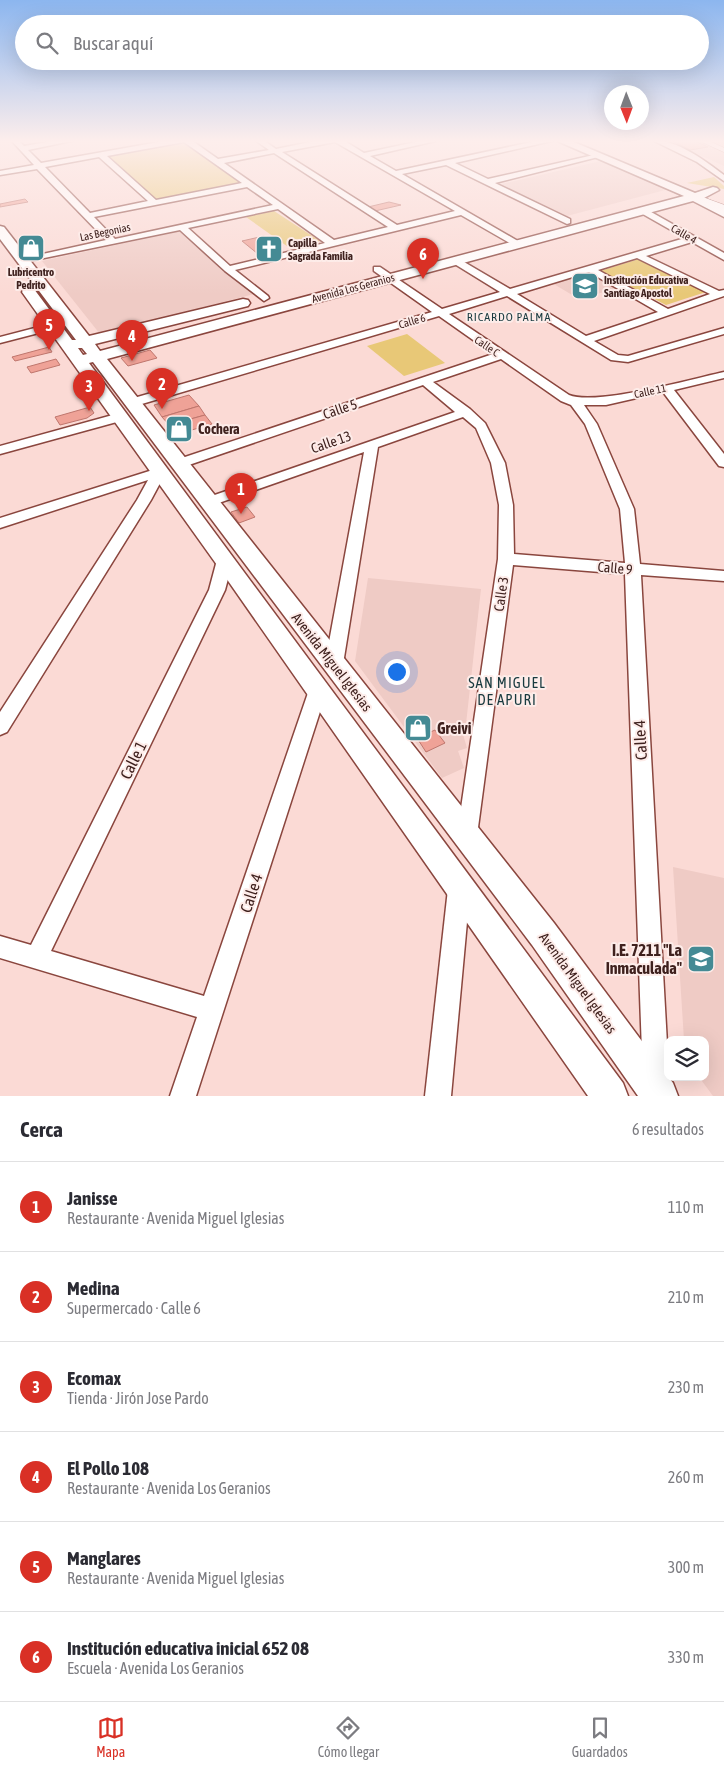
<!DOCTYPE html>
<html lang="es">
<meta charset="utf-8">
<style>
body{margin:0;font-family:"Asap Condensed",sans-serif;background:#f2f2f3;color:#2b2b33}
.controls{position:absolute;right:15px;bottom:15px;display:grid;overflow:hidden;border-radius:10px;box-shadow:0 5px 20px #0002}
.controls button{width:45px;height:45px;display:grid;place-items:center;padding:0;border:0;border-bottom:1px solid #e1e1e2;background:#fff;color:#2b2b33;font:25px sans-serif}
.compass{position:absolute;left:604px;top:85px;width:45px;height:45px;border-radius:50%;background:#fff;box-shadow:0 5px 20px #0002;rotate:179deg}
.you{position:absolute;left:396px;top:671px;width:18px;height:18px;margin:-12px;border:4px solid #fff;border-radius:50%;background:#1a73e8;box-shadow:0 0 0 8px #1a73e833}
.badge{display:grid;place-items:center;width:32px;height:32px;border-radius:50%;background:#d93025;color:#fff;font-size:16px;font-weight:700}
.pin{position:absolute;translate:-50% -41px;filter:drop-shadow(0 1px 2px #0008)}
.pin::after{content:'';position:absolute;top:26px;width:18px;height:15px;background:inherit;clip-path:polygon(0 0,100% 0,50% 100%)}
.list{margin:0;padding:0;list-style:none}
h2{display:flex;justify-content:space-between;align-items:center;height:65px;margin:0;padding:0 20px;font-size:21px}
h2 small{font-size:16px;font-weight:400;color:#7c7c81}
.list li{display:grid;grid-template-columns:32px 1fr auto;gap:15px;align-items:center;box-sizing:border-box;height:90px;padding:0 20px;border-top:1px solid #e1e1e2}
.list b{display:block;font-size:19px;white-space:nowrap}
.list p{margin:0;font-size:16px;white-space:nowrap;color:#7c7c81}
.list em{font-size:16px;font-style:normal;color:#7c7c81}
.icon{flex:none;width:28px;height:28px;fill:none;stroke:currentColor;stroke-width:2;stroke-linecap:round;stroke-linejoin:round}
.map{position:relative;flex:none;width:724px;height:1096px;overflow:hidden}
.search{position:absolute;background:#fff;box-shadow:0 5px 20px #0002;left:15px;right:15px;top:15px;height:55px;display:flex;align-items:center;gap:12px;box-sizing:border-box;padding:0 18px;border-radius:28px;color:#7c7c81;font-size:19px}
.sheet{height:605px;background:#fff}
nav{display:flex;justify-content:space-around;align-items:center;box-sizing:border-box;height:70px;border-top:1px solid #e1e1e2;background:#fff;font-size:14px;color:#7c7c81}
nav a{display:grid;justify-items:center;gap:2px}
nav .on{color:#d93025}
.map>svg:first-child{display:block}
.built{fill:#efcbc5}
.green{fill:#e8c877}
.building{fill:#efa297;stroke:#bf766d}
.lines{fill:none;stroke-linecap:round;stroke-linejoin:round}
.lane-casing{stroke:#8a463e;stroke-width:5}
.street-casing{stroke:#8a463e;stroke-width:3}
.secondary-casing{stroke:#8a463e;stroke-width:3}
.lane{stroke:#fff;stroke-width:4}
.street{fill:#fff;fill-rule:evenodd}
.secondary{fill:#fff;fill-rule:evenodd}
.labels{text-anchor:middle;stroke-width:4;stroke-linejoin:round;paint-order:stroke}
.far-street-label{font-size:11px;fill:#3f211e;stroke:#fdece9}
.far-poi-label{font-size:11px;font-weight:bold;fill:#3f211e;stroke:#fdece9;text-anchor:start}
.far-neighbourhood-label{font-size:12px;letter-spacing:1px;fill:#183a3f;stroke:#fdece9}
.street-label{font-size:14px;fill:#3f211e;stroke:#fdece9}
.poi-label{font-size:14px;font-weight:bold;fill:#3f211e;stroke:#fdece9;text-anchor:start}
.neighbourhood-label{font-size:15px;letter-spacing:1px;fill:#183a3f;stroke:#fdece9}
.near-poi-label{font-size:16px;font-weight:bold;fill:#3f211e;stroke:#fdece9;text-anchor:start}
.near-street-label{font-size:16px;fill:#3f211e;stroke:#fdece9}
</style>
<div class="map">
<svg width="724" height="1096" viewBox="0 0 724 1096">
<rect width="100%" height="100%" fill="#fbdad5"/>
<g class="built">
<polygon points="666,140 724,140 724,166 711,160"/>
<polygon points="601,161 669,189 567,216 501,184"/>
<polygon points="181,231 254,294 100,334 42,261"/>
<polygon points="591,273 618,288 579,299 552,283"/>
<polygon points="368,578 481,589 466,724 462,731 467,748 458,751 464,768 442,778 355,661"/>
<polygon points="673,867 724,878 724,1096 713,1096 699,1077 705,1077 705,1040 684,1040"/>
</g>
<g class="green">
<polygon points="185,143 240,183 155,199 107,156"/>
<polygon points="714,177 724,186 724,189 687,183"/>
<polygon points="274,211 320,241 291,249 246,217"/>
<polygon points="639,259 706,292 666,305 600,271"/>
<polygon points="407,334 445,363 404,376 367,346"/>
</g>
<g class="building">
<polygon points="693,140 708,147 690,150 673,141"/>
<polygon points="25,199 28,202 0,207 0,204"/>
<polygon points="389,202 401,205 375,211 368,207"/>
<polygon points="264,236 281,249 258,254 242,241"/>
<polygon points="38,244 42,249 29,251 25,247"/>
<polygon points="49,347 52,352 15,361 12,357"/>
<polygon points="150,350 157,358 128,366 121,358"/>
<polygon points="56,359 60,365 31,373 27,367"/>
<polygon points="189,395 199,406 162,417 154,405"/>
<polygon points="199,406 205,415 169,425 162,417"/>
<polygon points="90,407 94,413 87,418 60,425 55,417"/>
<polygon points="205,415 212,424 175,435 169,425"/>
<polygon points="247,507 255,517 239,523 231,512"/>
<polygon points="420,718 430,733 417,738 407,724"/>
<polygon points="435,730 445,743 426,752 417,738"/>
</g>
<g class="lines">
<g class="lane-casing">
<g id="lane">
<polyline points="702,140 724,150"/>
<polyline points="702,199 724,207"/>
</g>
</g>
<g class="street-casing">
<g id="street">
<path d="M11,140H18L24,146L59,140H76L28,150L41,163L170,140H191L218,159L269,150L255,140H263L276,149L320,140H343L364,153L425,140H440L370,156L396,171L541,140H556L455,163L488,179L598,154L602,156L495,183L570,219V223L567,224L446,165L402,174L523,244L521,246H515L461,215L235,270L268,296L269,298L264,301L225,271L180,230L20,263V259L106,240L37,169L0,175V171L34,165ZM184,142L242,183L156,200L107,156ZM335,142L455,211L397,225L282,152ZM274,153L388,227L334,240L224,163ZM99,157L148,201L90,213L45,167ZM247,187L273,205L115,239L94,217ZM278,209L325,243L230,266L188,228Z"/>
<path d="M652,140C678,140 704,160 724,175V181L697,162Z"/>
<path d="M644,208L724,253V260L692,242L646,256L719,291L724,290V296L594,341L618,355L628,356L724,328V334L628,362L611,360L507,296L449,314L569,395C596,406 692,379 724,372V378L674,390L724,454V467L719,466L663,392L606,405H584L597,424L634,509L640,564L724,571V581L641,575L669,1080L665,1089L656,1093L647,1089L643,1080L625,574L513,565L477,835L474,842L467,844L460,842L457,835L498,559L499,505L491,463L476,428L463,417L378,447L343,664L340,669L334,671L328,669L325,664L364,452L213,505H203L201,502L203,499L455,412L423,385L183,467H173L171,464L173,461L493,354L439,316L135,406H127L125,403L127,400L432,312L374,271V267H380L442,309L500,292L453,263V259H459L510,289L685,238L641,213L640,211ZM637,258L710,294L668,309L598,270ZM589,272L658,312L586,336L517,294ZM501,359L561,401L571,405L585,424L620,509L625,563L514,554L513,505L505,463L485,423L470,409L433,382Z"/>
<polygon points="54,323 59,326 58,328 0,343 0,337"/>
<polygon points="120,413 126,417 124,420 0,454 0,446"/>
<polygon points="159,468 166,472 151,500 7,732 0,735 0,712 137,500 148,480 0,528 0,518"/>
<polygon points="225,555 230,556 233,560 225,590 51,951 204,996 309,690 312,685 318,683 324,685 327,690 196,1096 170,1096 197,1017 0,958 0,936 31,945 209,590 217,560 220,556"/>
<polygon points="459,879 467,882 470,889 451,1096 425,1096 448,889 451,882"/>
</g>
</g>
<g class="secondary-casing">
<path id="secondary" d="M555,140H569L695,193L713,187L717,188L719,190L704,198L724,208V217L693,201L107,359L554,923L673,1083L678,1096H638L532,945L93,362L89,363L623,1083L628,1096H588L217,565L22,292L24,289H34L72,340H76L0,239V226L4,227L89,336L243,299L248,300L250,303L248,306L95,344L100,351L684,196ZM78,348H82L87,354L83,355Z"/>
</g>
<use href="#lane" class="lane"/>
<use href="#street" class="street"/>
<use href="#secondary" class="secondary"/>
</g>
<linearGradient id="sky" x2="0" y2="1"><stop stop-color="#8cb6ef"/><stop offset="0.48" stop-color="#fdeeec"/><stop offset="1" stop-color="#fdeeec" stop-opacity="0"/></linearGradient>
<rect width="724" height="294" fill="url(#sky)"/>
<defs>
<g id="shop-square" transform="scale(1.4375)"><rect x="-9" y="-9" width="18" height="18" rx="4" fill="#448a94" stroke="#fdece9"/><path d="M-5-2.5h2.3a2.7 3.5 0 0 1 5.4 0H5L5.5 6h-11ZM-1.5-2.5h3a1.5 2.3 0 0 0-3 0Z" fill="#fff"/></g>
<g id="church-square" transform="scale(1.4375)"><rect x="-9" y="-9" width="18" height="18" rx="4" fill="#448a94" stroke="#fdece9"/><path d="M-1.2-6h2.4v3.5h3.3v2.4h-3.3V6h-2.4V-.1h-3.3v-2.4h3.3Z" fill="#fff"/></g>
<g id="school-square" transform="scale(1.4375)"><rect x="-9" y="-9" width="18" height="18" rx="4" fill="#448a94" stroke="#fdece9"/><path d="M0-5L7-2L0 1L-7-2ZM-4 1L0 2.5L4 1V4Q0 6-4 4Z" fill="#fff"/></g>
</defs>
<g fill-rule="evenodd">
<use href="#shop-square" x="31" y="248"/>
<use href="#church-square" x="269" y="249"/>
<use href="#school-square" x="585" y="286"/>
<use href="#shop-square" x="179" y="429"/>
<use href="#shop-square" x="418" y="728"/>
<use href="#school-square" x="701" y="959"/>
</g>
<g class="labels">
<g class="far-street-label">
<text transform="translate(105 232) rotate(-12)" y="4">Las Begonias</text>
<text transform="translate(684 234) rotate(30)" y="4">Calle 4</text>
<text transform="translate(353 288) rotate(-15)" y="4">Avenida Los Geranios</text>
<text transform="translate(412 321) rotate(-16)" y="4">Calle 6</text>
<text transform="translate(487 346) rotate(34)" y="4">Calle C</text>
<text transform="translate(650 391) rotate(-12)" y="4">Calle 11</text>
</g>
<g class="far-poi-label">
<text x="288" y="247">Capilla<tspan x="288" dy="13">Sagrada Familia</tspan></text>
<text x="31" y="276" text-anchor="middle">Lubricentro<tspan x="31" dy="13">Pedrito</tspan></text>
<text x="604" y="284">Institución Educativa<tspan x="604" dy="13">Santiago Apostol</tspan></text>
</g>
<g class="far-neighbourhood-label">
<text x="509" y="321">RICARDO PALMA</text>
</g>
<g class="street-label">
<text transform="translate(340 409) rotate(-19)" y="5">Calle 5</text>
<text transform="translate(331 442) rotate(-19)" y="5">Calle 13</text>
<text transform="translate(615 568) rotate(5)" y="5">Calle 9</text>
<text transform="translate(501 594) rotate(-82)" y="5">Calle 3</text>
<text transform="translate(332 662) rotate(52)" y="5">Avenida Miguel Iglesias</text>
<text transform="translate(578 983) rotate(54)" y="5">Avenida Miguel Iglesias</text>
</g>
<g class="poi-label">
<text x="198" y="434">Cochera</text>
</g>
<g class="neighbourhood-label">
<text x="507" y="688">SAN MIGUEL<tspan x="507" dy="17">DE APURI</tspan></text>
</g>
<g class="near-poi-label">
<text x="437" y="734">Greivi</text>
<text x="682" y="956" text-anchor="end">I.E. 7211 "La<tspan x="682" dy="18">Inmaculada"</tspan></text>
</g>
<g class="near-street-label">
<text transform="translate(640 740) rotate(-93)" y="6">Calle 4</text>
<text transform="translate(133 760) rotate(-64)" y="6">Calle 1</text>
<text transform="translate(251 893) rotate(-72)" y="6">Calle 4</text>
</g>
</g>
</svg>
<div class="controls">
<button><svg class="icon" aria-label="layers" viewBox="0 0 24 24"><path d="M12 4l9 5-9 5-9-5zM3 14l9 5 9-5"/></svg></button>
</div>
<svg class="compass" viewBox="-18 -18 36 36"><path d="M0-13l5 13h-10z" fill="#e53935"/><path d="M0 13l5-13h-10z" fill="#7c7c81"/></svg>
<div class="you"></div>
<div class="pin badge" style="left:241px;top:514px">1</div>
<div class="pin badge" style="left:162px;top:409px">2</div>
<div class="pin badge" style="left:89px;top:411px">3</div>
<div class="pin badge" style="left:132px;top:361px">4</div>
<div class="pin badge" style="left:49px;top:350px">5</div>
<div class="pin badge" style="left:423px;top:279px">6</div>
<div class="search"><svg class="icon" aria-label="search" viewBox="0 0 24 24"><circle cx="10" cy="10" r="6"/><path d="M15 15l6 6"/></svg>Buscar aquí</div>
</div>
<section class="sheet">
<h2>Cerca<small>6 resultados</small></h2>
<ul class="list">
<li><span class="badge">1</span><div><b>Janisse</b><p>Restaurante · Avenida Miguel Iglesias</p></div><em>110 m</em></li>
<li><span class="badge">2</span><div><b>Medina</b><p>Supermercado · Calle 6</p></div><em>210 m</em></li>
<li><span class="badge">3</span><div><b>Ecomax</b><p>Tienda · Jirón Jose Pardo</p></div><em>230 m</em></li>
<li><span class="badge">4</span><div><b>El Pollo 108</b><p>Restaurante · Avenida Los Geranios</p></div><em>260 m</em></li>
<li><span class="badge">5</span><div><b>Manglares</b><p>Restaurante · Avenida Miguel Iglesias</p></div><em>300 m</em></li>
<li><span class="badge">6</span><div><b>Institución educativa inicial 652 08</b><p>Escuela · Avenida Los Geranios</p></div><em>330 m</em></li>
</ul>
</section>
<nav>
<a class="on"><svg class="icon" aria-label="map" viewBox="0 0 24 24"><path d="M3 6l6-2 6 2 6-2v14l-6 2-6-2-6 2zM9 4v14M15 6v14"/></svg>Mapa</a>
<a><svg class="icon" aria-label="directions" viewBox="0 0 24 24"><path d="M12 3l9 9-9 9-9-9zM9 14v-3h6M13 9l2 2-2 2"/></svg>Cómo llegar</a>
<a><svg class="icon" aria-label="saved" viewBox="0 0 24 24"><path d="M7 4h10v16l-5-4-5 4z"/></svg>Guardados</a>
</nav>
